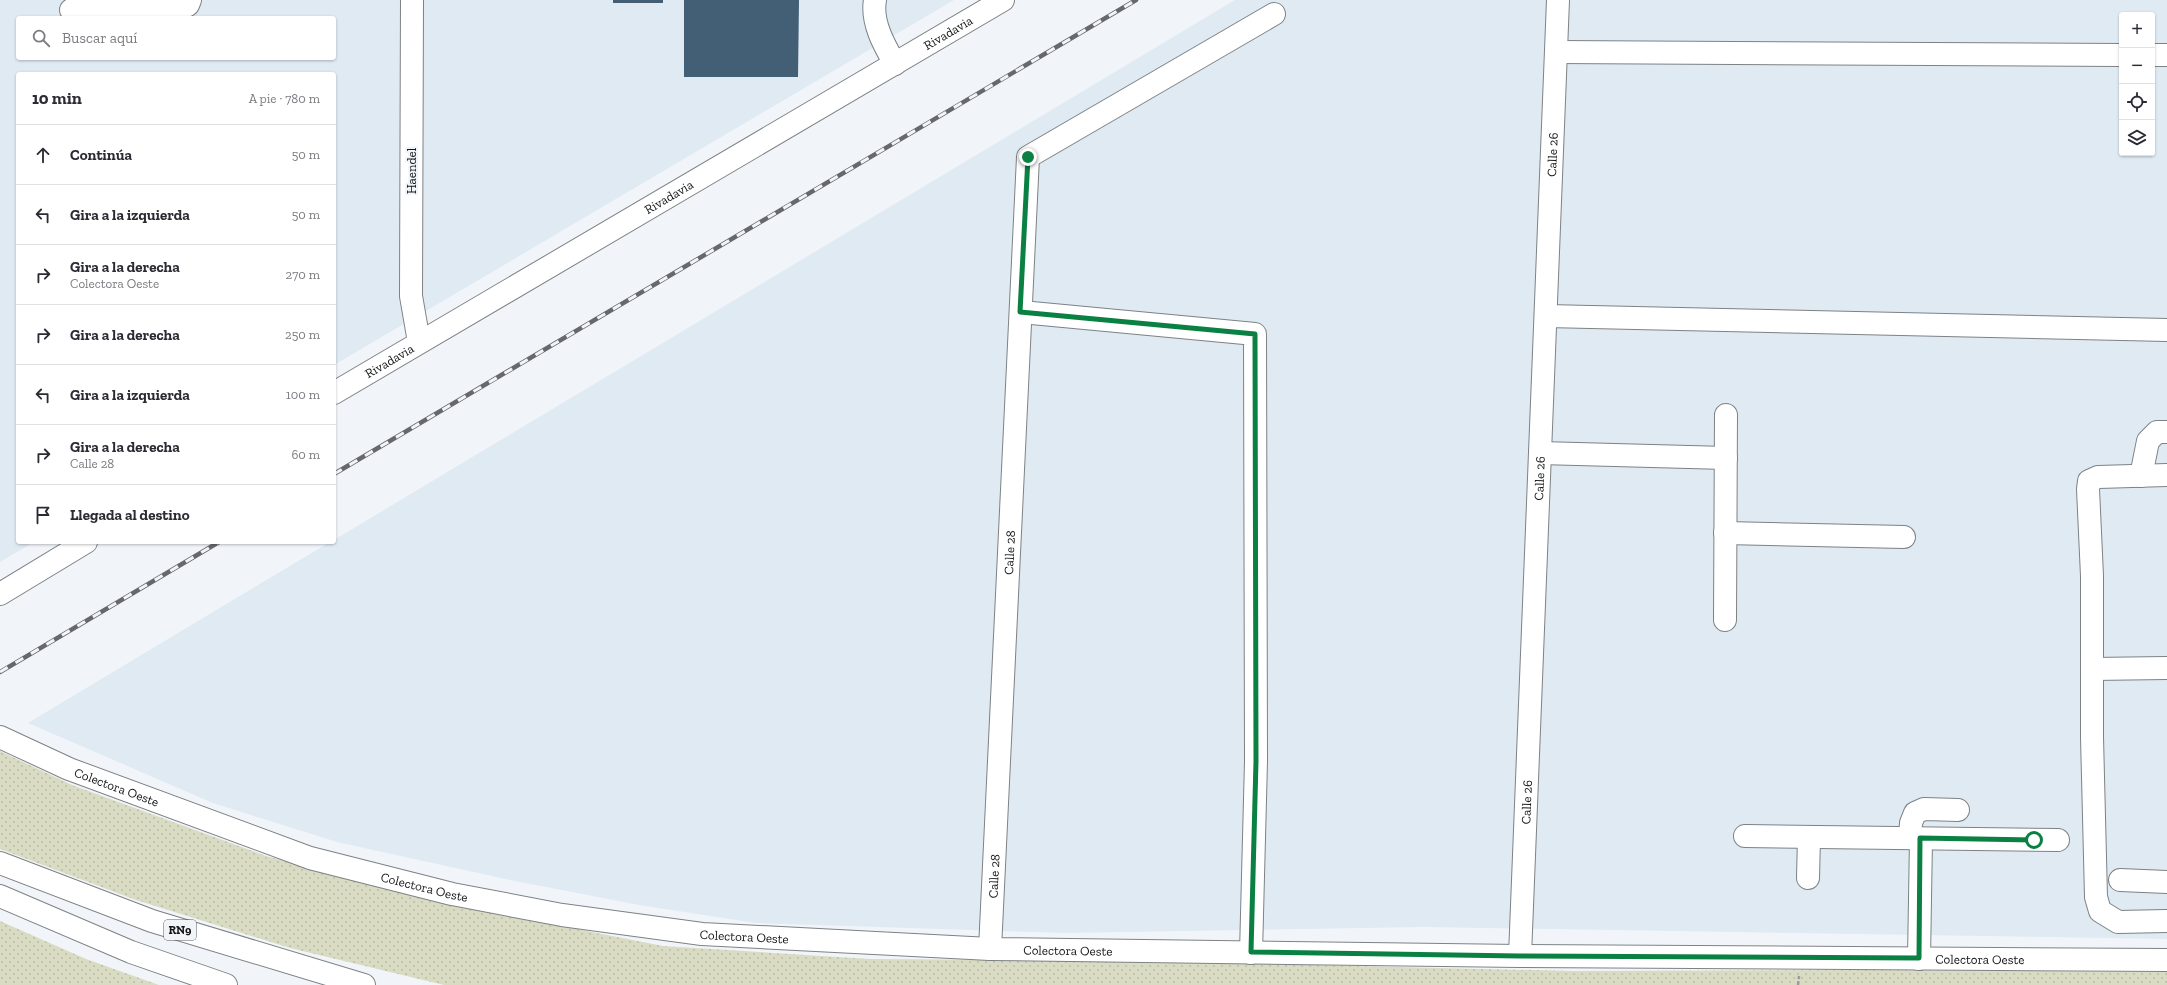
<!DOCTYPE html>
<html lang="es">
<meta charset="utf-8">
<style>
body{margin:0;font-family:"Zilla Slab",serif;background:#f7f7f7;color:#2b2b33}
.controls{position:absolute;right:12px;top:12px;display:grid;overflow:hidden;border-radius:4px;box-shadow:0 1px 3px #0004}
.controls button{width:36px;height:36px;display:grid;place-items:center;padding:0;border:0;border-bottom:1px solid #e1e1e2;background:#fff;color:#2b2b33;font:20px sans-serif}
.stop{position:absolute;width:12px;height:12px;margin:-9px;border:3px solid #0b8043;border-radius:50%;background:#fff}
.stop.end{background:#0b8043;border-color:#fff;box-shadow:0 1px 4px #0008}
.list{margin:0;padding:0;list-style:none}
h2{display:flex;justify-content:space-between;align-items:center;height:52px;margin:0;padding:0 16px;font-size:17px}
h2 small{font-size:13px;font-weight:400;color:#7c7c81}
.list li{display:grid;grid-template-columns:26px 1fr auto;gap:12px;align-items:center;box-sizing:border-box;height:60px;padding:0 16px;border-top:1px solid #e1e1e2}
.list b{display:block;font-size:15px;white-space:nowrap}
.list p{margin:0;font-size:13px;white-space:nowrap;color:#7c7c81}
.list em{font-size:13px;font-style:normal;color:#7c7c81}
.icon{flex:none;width:22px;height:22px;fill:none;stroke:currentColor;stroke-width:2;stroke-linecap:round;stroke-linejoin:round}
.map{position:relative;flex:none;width:2167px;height:985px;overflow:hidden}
.search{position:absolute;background:#fff;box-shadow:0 1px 3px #0004;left:16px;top:16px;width:320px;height:44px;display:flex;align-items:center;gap:10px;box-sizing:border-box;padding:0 14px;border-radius:4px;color:#7c7c81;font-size:15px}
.panel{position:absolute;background:#fff;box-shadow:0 1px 3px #0004;left:16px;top:72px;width:320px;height:472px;border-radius:4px}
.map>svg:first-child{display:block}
.built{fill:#dfeaf3;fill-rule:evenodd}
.grass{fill:url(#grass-dots)}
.building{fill:#435f75}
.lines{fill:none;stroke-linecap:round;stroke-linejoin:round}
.minor-casing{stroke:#7d8285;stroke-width:24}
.highway-casing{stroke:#7d8285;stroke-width:24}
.path{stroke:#999c9f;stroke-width:2.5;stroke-dasharray:4 2;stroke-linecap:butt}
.minor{stroke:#fff;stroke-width:22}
.highway{stroke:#fff;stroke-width:22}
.rail-casing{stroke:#66686b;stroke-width:4.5}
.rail{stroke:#f1f5f9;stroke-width:3;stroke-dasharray:9;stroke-linecap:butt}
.route{stroke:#0b8043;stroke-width:5}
.labels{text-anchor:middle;stroke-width:4;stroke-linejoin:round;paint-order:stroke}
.shield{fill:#f1f5f9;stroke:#56585a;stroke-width:1}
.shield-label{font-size:12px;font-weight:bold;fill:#131516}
.street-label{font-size:13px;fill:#131516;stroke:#f1f5f9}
</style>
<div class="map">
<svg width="2167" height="985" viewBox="0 0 2167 985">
<defs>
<pattern id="grass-dots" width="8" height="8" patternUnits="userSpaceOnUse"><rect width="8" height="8" fill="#d9dcc3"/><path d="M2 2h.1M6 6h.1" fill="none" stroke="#b9bca7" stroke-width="1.8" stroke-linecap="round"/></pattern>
</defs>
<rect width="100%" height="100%" fill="#f1f5f9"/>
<g class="built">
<path d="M0,0H954L334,365V74H18V542H34L0,562ZM18,18H334V58H18Z"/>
<path d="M1235,0H2167V939L1425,927L1065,933L756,923L639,905L510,880L337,842L213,803L28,723L330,542H334V540ZM2122,15H2152V153H2122Z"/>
</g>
<g class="grass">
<polygon points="0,751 72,785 266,856 450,904 663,946 870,959 1140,961 1574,971 1873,970 2167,972 2167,985 444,985 290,948 136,900 0,849"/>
<polygon points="0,921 86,959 159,985 0,985"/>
</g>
<g class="building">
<rect x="613" y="0" width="50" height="3"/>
<polygon points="684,0 799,0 798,77 684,77"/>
</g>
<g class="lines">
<g class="minor-casing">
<g id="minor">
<polyline points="412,0 411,296 419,342"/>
<path d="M875,0C871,22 884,45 895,64"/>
<polyline points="71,10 179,10 188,5 190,0"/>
<polyline points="1556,52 2122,55"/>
<polyline points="2152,55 2167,55"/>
<polyline points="1021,312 1255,334 1256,761 1251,953"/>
<polyline points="1546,316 2167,330"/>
<path id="s1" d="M334,393L1003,0"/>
<polyline points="1540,453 1726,458"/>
<polyline points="2167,475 2098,477 2089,481 2088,489 2092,576 2092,737 2096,897 2100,911 2118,922 2167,921"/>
<polyline points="2141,476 2148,441 2157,432 2167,432"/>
<polyline points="1725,533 1904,537"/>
<polyline points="0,594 86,542"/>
<polyline points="1725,620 1726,415"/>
<polyline points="2092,669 2167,668"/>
<path id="s2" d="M0,737L69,769L310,858L452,894L562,915L702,934L990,949L1520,956L2167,960"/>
<polyline points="1745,836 2058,840"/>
<polyline points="1910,838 1911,823 1915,813 1924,809 1958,810"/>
<polyline points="1808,878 1809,837"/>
<polyline points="2120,880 2167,882"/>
<path id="s3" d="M990,949L1028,157L1274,14"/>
<path id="s4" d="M1520,956L1558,0"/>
<polyline points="1919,959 1921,839"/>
</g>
</g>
<g class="highway-casing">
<g id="highway">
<polyline points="0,863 152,921 364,985"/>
<polyline points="0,896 131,952 226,985"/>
</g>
</g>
<polyline class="path" points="1798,985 1799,976"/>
<use href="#minor" class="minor"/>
<use href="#highway" class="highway"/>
<g class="rail-casing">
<g id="rail">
<polyline points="334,474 1136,0"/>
<polyline points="0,672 219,542"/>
</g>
</g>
<use href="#rail" class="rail"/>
</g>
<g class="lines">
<polyline class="route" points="1028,157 1020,312 1255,334 1256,761 1251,952 1520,956 1919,958 1920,838 2034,840"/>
</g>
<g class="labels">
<rect class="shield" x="164" y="920" width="32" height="20" rx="3"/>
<g class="shield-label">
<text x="180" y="934">RN9</text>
</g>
<g class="street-label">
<text dy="5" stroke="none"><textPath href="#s1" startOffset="712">Rivadavia</textPath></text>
<text dy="5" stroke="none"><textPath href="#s4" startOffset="802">Calle 26</textPath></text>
<text transform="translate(411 171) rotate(-90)" y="5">Haendel</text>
<text dy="5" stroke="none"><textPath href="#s1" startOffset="388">Rivadavia</textPath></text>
<text dy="5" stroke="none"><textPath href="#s1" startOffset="64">Rivadavia</textPath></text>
<text dy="5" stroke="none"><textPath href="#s4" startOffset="478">Calle 26</textPath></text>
<text dy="5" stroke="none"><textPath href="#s3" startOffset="397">Calle 28</textPath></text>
<text dy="5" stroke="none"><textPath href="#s2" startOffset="127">Colectora Oeste</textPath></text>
<text dy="5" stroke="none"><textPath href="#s4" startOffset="154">Calle 26</textPath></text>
<text dy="5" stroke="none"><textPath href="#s3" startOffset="73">Calle 28</textPath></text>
<text dy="5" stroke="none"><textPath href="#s2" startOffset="451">Colectora Oeste</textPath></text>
<text dy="5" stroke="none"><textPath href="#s2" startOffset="775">Colectora Oeste</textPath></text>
<text dy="5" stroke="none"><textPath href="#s2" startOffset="1099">Colectora Oeste</textPath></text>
<text dy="5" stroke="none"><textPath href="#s2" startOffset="2011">Colectora Oeste</textPath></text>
</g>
</g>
</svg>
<div class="controls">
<button>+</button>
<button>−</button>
<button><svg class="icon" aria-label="locate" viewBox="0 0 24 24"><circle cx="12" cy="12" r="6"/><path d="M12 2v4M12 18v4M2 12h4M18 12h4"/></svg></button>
<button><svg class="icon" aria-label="layers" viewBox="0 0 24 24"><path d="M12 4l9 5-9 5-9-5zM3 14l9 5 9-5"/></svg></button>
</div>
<div class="stop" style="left:2034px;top:840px"></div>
<div class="stop end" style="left:1028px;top:157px"></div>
<div class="search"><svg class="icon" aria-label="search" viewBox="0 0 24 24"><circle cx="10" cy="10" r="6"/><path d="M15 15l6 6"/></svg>Buscar aquí</div>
<section class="panel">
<h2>10 min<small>A pie · 780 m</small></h2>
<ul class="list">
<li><svg class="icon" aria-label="ahead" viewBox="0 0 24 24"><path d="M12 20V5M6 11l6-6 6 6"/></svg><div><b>Continúa</b></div><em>50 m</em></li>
<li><svg class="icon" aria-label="left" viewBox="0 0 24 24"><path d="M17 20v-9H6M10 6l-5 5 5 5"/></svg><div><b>Gira a la izquierda</b></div><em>50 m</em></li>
<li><svg class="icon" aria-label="right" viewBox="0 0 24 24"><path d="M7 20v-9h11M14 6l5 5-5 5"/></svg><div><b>Gira a la derecha</b><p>Colectora Oeste</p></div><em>270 m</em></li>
<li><svg class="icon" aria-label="right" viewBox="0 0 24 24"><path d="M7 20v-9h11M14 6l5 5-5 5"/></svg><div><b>Gira a la derecha</b></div><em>250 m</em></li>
<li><svg class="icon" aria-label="left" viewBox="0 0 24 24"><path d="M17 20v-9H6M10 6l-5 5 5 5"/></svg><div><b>Gira a la izquierda</b></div><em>100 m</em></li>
<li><svg class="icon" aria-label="right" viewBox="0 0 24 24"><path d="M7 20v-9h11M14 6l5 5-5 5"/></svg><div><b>Gira a la derecha</b><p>Calle 28</p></div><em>60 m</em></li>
<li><svg class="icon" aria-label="arrive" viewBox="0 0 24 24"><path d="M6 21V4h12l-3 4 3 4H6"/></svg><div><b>Llegada al destino</b></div></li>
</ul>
</section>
</div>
